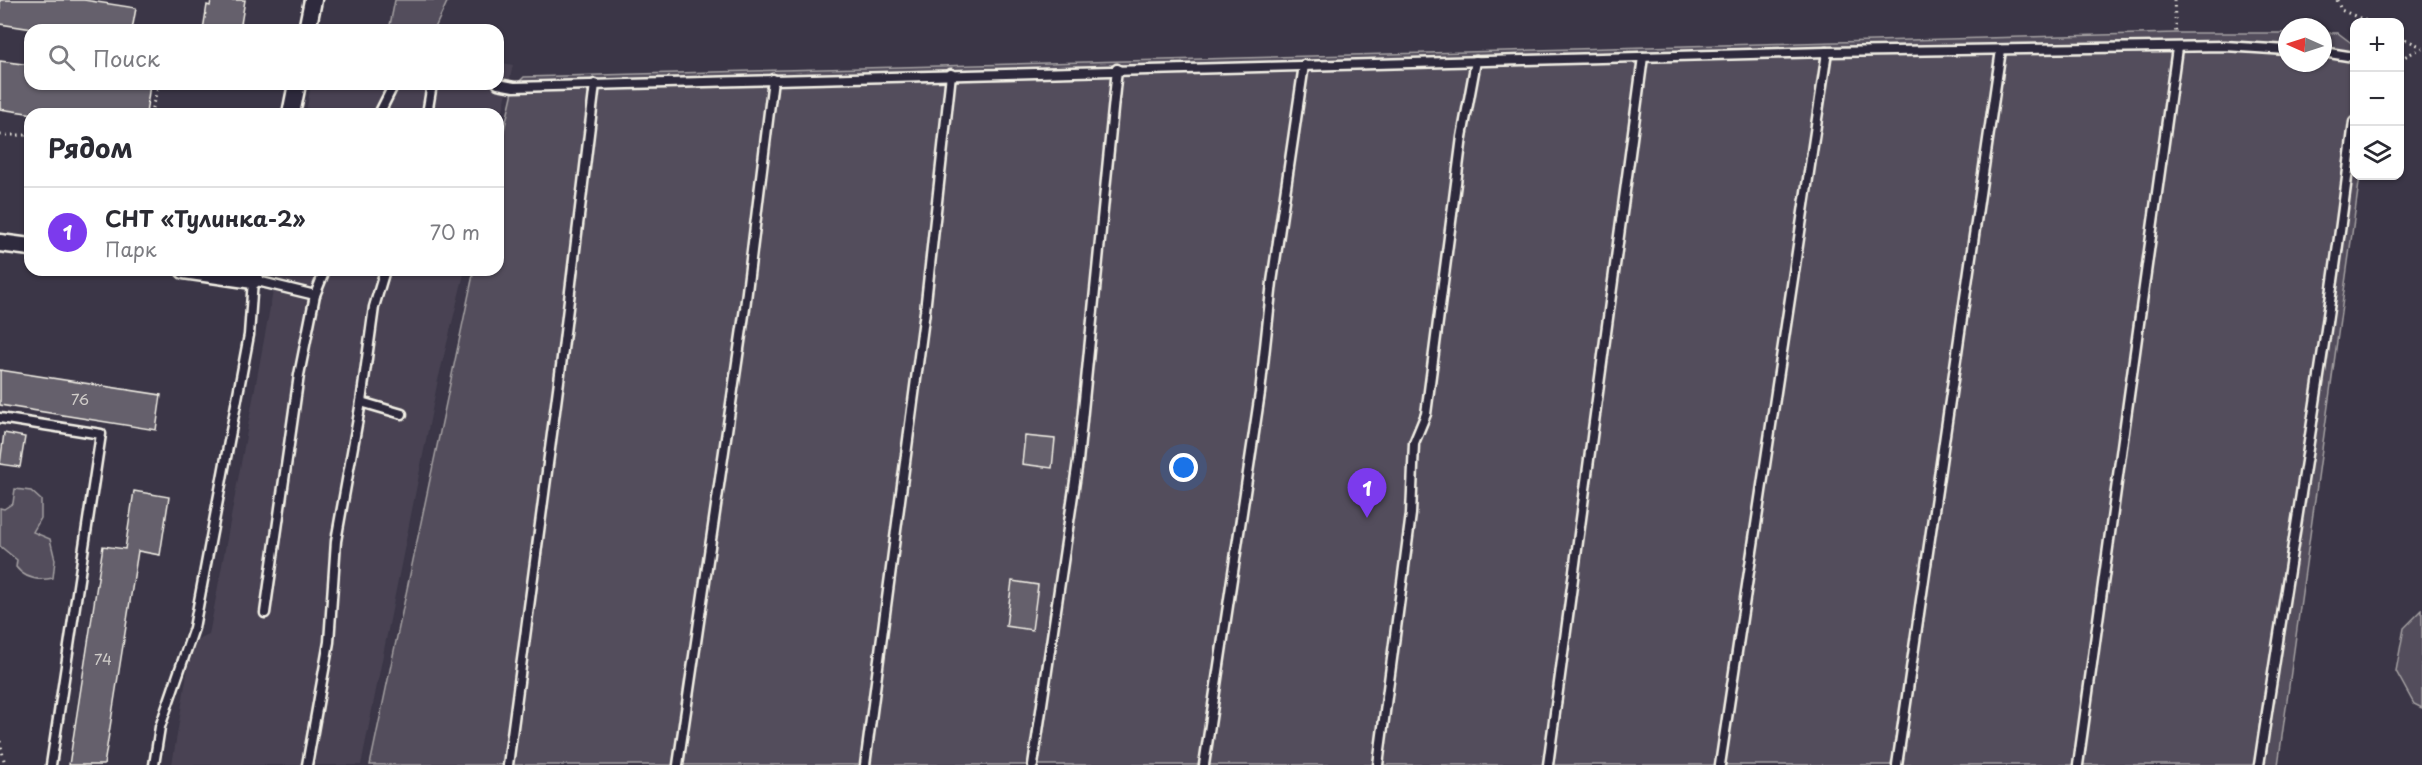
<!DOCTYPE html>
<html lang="ru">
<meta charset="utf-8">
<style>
body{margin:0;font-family:"Playpen Sans",sans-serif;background:#f2f2f3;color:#2b2b33}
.controls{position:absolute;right:18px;top:18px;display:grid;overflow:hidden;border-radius:12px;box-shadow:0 2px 4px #0004}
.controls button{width:54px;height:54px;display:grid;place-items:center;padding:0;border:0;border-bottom:2px solid #e1e1e2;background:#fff;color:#2b2b33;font:30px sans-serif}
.compass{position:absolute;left:2278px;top:18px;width:54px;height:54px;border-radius:50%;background:#fff;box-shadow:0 2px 4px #0004;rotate:273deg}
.you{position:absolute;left:1184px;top:468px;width:21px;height:21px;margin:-15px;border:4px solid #fff;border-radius:50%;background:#1a73e8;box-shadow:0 0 0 9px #1a73e833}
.badge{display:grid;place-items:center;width:39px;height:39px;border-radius:50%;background:#7c3aed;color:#fff;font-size:20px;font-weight:700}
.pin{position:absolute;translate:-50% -50px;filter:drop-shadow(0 2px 3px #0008)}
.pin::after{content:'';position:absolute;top:32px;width:21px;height:18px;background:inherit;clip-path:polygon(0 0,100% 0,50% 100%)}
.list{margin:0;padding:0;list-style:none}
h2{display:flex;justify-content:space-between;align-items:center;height:78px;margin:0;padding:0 24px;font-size:26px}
h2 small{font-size:20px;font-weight:400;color:#7c7c81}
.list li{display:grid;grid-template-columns:39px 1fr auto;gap:18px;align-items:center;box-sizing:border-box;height:90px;padding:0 24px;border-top:2px solid #e1e1e2}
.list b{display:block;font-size:22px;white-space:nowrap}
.list p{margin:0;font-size:20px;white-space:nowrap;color:#7c7c81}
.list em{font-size:20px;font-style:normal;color:#7c7c81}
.icon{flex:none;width:33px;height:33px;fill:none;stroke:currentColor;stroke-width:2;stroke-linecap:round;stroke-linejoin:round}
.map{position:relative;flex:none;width:2422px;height:765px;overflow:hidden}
.search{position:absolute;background:#fff;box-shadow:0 2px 4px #0004;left:24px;top:24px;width:480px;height:66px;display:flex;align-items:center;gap:15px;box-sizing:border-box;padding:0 21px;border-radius:18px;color:#7c7c81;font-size:22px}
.panel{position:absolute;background:#fff;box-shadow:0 2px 4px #0004;left:24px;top:108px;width:480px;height:168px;border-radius:18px}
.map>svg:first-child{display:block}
.built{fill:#484352}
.green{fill:#534e5c;stroke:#a4a0a2;stroke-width:1.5}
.building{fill:#65616c;stroke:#f4f1e8;stroke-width:1.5}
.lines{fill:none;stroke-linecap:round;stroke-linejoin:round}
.service-casing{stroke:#f4f1e8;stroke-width:13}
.minor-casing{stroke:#f4f1e8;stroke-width:21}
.path{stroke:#f4f1e8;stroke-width:3;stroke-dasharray:1.5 4.5;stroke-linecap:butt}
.service{stroke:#2f2a3d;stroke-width:8}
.minor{stroke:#2f2a3d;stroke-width:16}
.labels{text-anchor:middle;stroke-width:6;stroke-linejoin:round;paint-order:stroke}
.number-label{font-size:15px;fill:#d0cdc9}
</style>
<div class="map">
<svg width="2422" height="765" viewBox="0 0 2422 765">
<rect width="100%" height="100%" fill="#3b3647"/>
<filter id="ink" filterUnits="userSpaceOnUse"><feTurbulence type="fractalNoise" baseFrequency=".0167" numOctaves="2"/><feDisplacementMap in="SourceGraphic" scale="12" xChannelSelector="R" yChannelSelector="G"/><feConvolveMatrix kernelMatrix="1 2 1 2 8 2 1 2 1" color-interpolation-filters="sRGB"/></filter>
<g filter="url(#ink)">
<g class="built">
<polygon points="498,62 513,65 498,132 498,114 306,114 311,84 498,84"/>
<polygon points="277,270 465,270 438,380 361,765 172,765 192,643 209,635"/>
</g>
<g class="green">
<polygon points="395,0 448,0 434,30 389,30"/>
<polygon points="2176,33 2287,33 2287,63 2323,63 2323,33 2338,33 2354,45 2354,176 2360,176 2278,765 370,765 474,270 498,270 498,156 514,87 524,77"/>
<path d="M15,489L31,491L41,500V518L33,532L50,539L55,560L53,578C39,581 26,580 16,567L17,560L0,546V508L4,509L13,503Z"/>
<polygon points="2422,610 2422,708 2414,704 2396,671 2404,628"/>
</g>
<g class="building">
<polygon points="0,0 84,0 136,8 132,30 39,30 0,24"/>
<polygon points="211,0 245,0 240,30 203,30 207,5 210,6"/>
<polygon points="0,61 30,65 30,84 150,84 146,114 34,114 0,109"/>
<polygon points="0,370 161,395 156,430 0,405"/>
<polygon points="4,433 25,437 20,467 0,464"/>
<polygon points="1025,436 1055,439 1052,468 1022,464"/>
<polygon points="134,491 169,497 160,555 138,551 104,765 69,765 103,546 125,549"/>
<polygon points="1012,581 1038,585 1032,630 1006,626"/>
</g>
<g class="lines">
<g class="service-casing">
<g id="service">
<polyline points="2323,52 2354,57"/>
<polyline points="498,84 514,87 1827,52 2225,46 2287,50"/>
<polyline points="379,114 394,84"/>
<polyline points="427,114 432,84"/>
<polyline points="361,402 402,414"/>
<polyline points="0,418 101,434 51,765"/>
<polyline points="265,613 299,375 315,295"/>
<polyline points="154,765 160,727 194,628 249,335 253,280 315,295 325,270"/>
<polyline points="307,765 329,642 336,541 361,402 374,307 385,270"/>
<polyline points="508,765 561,366 595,84"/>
<polyline points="678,765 745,308 773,79"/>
<polyline points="865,765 925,311 951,74"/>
<polyline points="1033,765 1078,461 1117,69"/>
<polyline points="1204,765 1260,393 1272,282 1304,65"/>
<polyline points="1378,765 1411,514 1414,443 1426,414 1462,137 1476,61"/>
<polyline points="1548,765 1643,57"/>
<polyline points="1720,765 1827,52"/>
<polyline points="1897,765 2001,50"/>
<polyline points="2078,765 2177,48"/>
<path d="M2259,765C2291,551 2328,337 2354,122"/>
</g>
</g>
<g class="minor-casing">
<g id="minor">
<polyline points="307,30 313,0"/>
<polyline points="291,114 297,84"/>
<polyline points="0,243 30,247"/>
<polyline points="184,270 253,280 256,270"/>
</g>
</g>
<g class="path">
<polyline points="2174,0 2176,34"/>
<polyline points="2337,0 2341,10 2369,22"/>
<polyline points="2400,37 2422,47"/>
<polyline points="2400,59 2422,48"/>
<polyline points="150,114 159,84"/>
<polyline points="0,135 30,135"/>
<polyline points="0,741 5,765"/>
</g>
<use href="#service" class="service"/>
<use href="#minor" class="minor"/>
</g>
</g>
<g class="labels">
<g class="number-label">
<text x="80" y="405">76</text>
<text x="103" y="665">74</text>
</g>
</g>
</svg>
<div class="controls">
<button>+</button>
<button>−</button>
<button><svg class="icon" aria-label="layers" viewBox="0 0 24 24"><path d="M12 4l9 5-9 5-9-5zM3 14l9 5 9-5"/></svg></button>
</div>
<svg class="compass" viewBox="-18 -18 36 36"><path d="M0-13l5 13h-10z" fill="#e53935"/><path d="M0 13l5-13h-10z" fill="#7c7c81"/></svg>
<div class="you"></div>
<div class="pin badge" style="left:1367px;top:518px">1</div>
<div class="search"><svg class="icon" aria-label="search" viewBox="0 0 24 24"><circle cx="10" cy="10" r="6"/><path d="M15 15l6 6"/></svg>Поиск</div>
<section class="panel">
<h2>Рядом<small></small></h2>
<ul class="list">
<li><span class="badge">1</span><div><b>СНТ «Тулинка-2»</b><p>Парк</p></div><em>70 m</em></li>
</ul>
</section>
</div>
